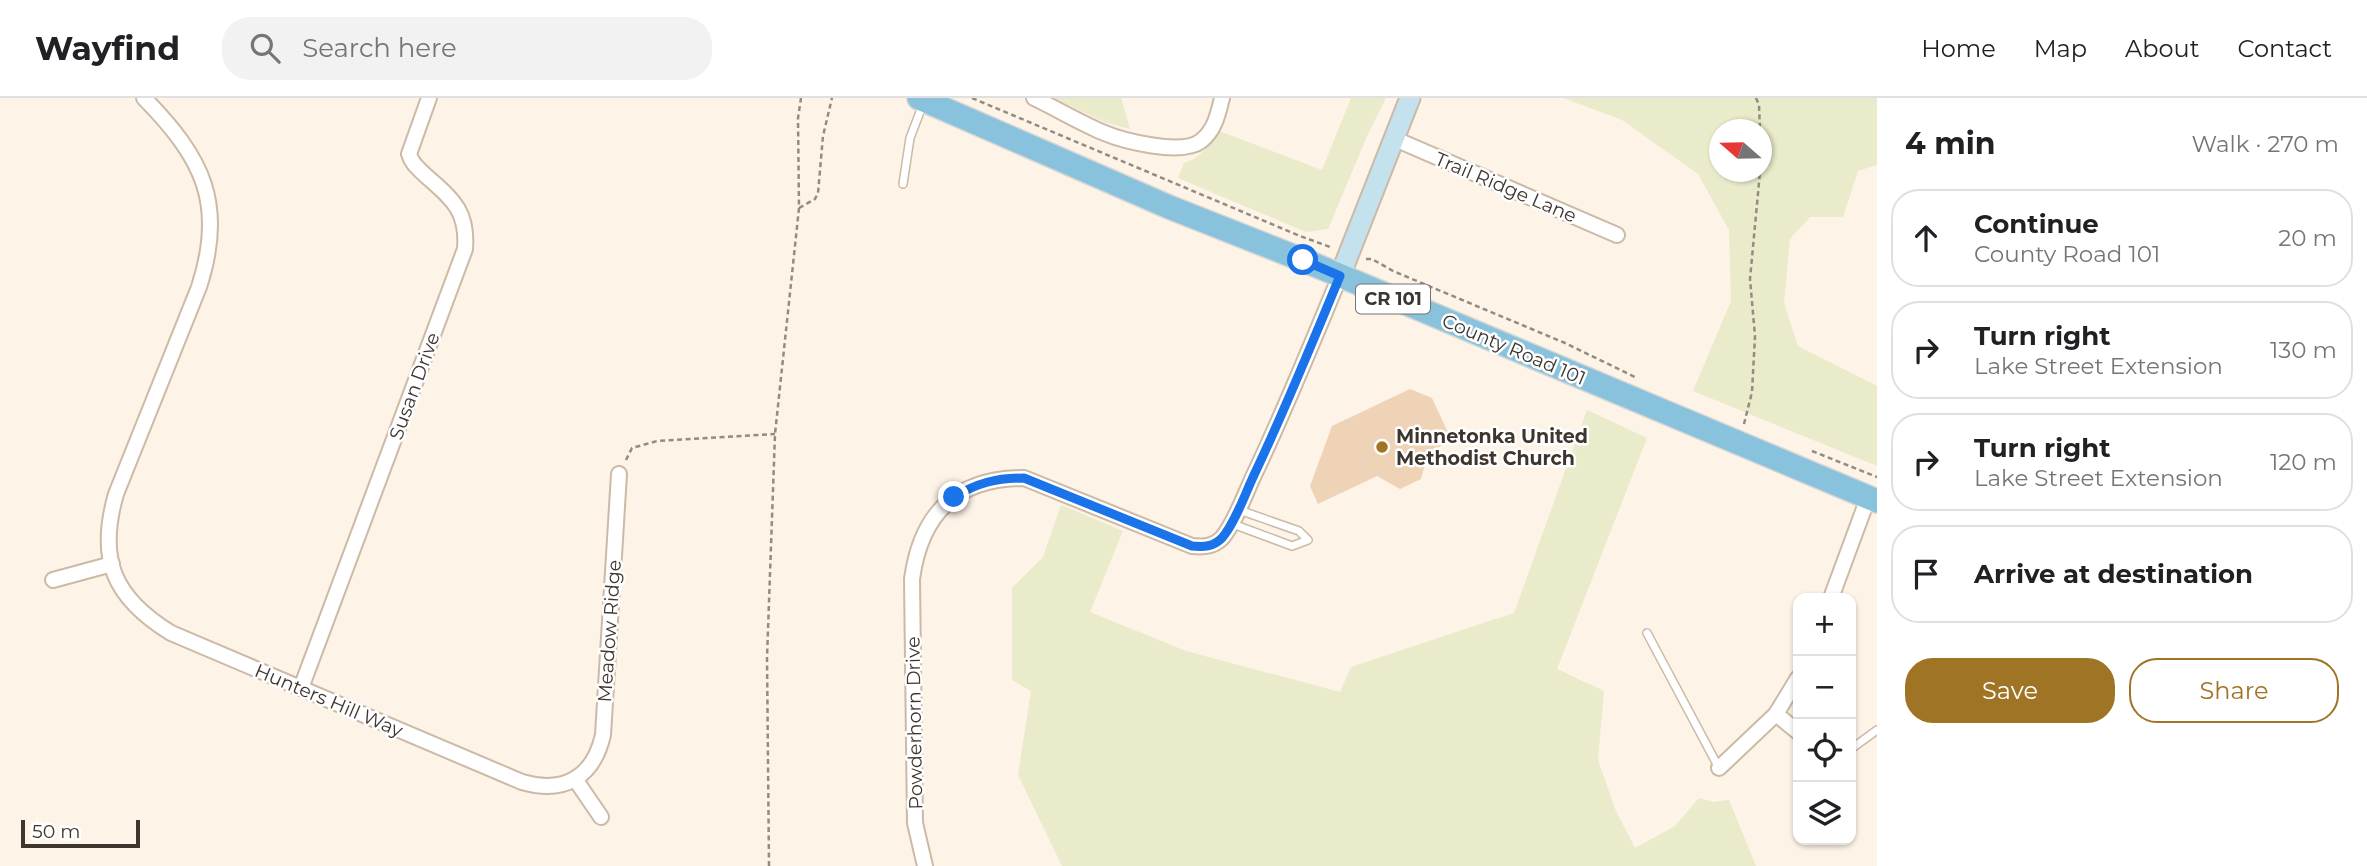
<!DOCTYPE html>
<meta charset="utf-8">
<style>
body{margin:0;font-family:Montserrat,sans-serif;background:#f2f2f2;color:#202124}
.controls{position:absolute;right:21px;bottom:21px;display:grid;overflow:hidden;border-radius:14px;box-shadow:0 2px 5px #0004}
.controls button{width:63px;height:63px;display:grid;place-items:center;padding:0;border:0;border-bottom:2px solid #e0e0e0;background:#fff;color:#202124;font:35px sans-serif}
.compass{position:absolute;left:1709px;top:21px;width:63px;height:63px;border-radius:50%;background:#fff;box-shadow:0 2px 5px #0004;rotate:290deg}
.scale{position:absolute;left:21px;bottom:18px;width:119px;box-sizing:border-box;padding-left:7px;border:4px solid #3d362e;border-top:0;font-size:19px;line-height:24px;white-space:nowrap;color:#3d362e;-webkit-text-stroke:5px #fff;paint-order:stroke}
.stop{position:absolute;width:21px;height:21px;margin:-16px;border:5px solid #1a73e8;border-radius:50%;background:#fff}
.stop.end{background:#1a73e8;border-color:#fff;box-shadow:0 2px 7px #0008}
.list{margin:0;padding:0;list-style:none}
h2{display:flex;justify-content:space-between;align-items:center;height:91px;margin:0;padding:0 28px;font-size:30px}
h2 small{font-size:23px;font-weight:400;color:#757577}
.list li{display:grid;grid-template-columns:46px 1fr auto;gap:21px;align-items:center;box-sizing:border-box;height:98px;margin:0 14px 14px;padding:0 14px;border:2px solid #e0e0e0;border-radius:28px}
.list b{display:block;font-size:26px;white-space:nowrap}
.list p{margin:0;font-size:23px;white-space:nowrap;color:#757577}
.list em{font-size:23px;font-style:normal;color:#757577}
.actions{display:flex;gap:14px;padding:21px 28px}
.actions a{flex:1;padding:16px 0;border:2px solid #a07425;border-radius:28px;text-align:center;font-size:24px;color:#a07425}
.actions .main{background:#a07425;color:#fff}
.icon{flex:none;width:38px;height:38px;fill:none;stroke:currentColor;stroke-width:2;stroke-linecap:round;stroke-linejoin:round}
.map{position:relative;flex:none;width:1877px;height:768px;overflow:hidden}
header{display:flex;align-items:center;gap:42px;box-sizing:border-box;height:98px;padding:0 35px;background:#fff;border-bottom:2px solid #e0e0e0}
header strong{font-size:33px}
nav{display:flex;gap:38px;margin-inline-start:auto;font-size:24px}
.search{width:490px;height:63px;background:#f2f2f2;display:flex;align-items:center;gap:18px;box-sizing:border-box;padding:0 24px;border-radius:28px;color:#757577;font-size:26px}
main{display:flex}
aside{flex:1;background:#fff}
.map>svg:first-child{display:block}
.green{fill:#e9ebca;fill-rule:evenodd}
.building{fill:#efd3b7}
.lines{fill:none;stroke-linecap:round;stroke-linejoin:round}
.lane-casing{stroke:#cbbaa6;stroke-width:10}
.street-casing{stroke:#cbbaa6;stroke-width:18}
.secondary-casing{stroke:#cbbaa6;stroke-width:23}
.primary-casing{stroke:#d8d7d5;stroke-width:26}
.path{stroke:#948b81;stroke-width:2.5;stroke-dasharray:5 3.5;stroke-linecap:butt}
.lane{stroke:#fff;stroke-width:7}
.street{stroke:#fff;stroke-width:14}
.secondary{stroke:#c4e1ee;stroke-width:19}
.primary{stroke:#89c2dd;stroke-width:23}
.route{stroke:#1a73e8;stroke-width:9}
.poi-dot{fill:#a07425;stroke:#fff;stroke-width:2.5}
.labels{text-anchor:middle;stroke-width:5;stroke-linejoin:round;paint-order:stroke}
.shield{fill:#fff;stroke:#77726d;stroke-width:2}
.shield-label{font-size:18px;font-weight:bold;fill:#3d362e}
.street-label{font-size:19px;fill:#3d362e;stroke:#fff}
.poi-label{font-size:19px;font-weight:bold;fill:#3d362e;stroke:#fff;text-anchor:start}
</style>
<header>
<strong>Wayfind</strong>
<div class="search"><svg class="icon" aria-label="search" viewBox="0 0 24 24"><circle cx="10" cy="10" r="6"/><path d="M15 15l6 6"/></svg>Search here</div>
<nav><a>Home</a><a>Map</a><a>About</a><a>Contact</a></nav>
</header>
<main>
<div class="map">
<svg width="1877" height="768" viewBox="0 0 1877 768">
<rect width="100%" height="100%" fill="#fef3e7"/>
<g class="green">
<polygon points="1054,0 1121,0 1130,31 1104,24"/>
<path d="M1351,0H1386L1368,36L1328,131L1306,134L1178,80L1184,65C1200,61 1209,46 1219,33L1322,72Z"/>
<path d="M1563,0H1877V67L1858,73L1843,119H1810L1790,141L1784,205L1798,248L1877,288V368L1693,293L1731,203L1729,132L1698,76L1622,22ZM1720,32H1762V74H1720Z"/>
<polygon points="1587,312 1647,340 1557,571 1604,593 1598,662 1616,713 1635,750 1675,728 1699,700 1713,704 1729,702 1756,768 1062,768 1018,677 1031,593 1012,582 1012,490 1043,459 1061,407 1123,433 1090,514 1186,553 1340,594 1351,569 1514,515"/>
</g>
<polygon class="building" points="1410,291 1432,300 1452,343 1428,354 1421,381 1400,391 1377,378 1318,406 1310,388 1332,328"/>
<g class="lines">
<g class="lane-casing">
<g id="lane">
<polyline points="903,86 910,40 923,6"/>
<polyline points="1230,425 1292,448 1308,442 1299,433 1239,412"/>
<polyline points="1647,535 1719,670"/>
<polyline points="1851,651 1877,632"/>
</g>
</g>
<g class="street-casing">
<g id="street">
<path d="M144,0C203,60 226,106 199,189L116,396C97,462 114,500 171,535L522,684C564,696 593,680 603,637L619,376"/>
<path d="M1034,0C1057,11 1079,24 1102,34C1123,43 1182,58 1201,43C1215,32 1218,16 1222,0"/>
<polyline points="1395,41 1617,137"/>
<polyline points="53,482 112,466"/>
<polyline points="1831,500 1868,400"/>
<path d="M301,590L465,151C468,112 452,101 425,77C418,70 412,66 409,56L429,0"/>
<polyline points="1776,616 1798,634"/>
<polyline points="1719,670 1776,616 1798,580"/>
<polyline points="575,681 601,719"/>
<path d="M925,768L915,725L912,481C921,415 957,380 1024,380L1192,448C1204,449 1213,449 1222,440C1235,425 1245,396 1254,377C1285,312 1312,245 1340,178"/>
</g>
</g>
<g class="secondary-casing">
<polyline id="secondary" points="1340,178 1410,0"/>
</g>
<g class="primary-casing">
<polyline id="primary" points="919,0 1169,109 1303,162 1877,403"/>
</g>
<g class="path">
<polyline points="972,0 1300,138 1333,150"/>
<polyline points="1756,0 1759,7 1760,32"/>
<polyline points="1762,56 1762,58"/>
<polyline points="799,110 815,101 818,95 823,38 832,0"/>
<polyline points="1366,161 1372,161 1393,173 1565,245 1635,279"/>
<polyline points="1744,326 1752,294 1755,238 1750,181 1760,74"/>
<polyline points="1812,353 1877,379"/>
<polyline points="626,362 632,350 657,343 775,336"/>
<polyline points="769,768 767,560 775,336 799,110 798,20 801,0"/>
</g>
<use href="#lane" class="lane"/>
<use href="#street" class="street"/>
<use href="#secondary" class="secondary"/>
<use href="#primary" class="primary"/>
</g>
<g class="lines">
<path class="route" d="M954,399C977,385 996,380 1024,380L1192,448C1204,449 1213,449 1222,440C1235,425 1245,396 1254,377C1285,312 1312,245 1340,178L1303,162"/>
</g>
<circle class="poi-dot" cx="1382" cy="349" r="7"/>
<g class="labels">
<rect class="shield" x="1356" y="186.5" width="74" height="29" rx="5"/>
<g class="shield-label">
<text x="1393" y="207">CR 101</text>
</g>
<g class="street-label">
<text transform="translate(1506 89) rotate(23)" y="7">Trail Ridge Lane</text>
<text transform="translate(1514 251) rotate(23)" y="7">County Road 101</text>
<text transform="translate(414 288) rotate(-70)" y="7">Susan Drive</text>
<text transform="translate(609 533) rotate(-86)" y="7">Meadow Ridge</text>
<text transform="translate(329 602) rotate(23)" y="7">Hunters Hill Way</text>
<text transform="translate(914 625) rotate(-91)" y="7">Powderhorn Drive</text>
</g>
<g class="poi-label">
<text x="1396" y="345">Minnetonka United<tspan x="1396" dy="22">Methodist Church</tspan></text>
</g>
</g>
</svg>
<div class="controls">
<button>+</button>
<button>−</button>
<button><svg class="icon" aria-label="locate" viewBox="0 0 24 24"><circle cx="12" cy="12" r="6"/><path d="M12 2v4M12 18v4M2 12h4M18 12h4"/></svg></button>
<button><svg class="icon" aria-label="layers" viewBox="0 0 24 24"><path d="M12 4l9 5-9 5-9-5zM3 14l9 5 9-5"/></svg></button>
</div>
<svg class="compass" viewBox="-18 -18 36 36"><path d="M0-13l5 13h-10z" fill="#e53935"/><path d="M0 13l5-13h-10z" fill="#757577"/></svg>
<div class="scale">50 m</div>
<div class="stop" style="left:1303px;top:162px"></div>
<div class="stop end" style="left:954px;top:399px"></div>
</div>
<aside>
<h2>4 min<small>Walk · 270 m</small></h2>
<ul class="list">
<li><svg class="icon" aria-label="ahead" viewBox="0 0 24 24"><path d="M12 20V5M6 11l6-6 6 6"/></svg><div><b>Continue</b><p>County Road 101</p></div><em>20 m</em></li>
<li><svg class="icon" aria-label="right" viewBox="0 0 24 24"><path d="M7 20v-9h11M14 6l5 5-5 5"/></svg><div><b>Turn right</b><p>Lake Street Extension</p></div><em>130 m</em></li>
<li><svg class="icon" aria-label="right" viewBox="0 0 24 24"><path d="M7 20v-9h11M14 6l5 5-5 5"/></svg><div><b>Turn right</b><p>Lake Street Extension</p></div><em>120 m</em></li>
<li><svg class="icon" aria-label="arrive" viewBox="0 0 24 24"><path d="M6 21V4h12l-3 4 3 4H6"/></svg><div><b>Arrive at destination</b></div></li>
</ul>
<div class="actions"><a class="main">Save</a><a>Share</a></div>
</aside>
</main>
